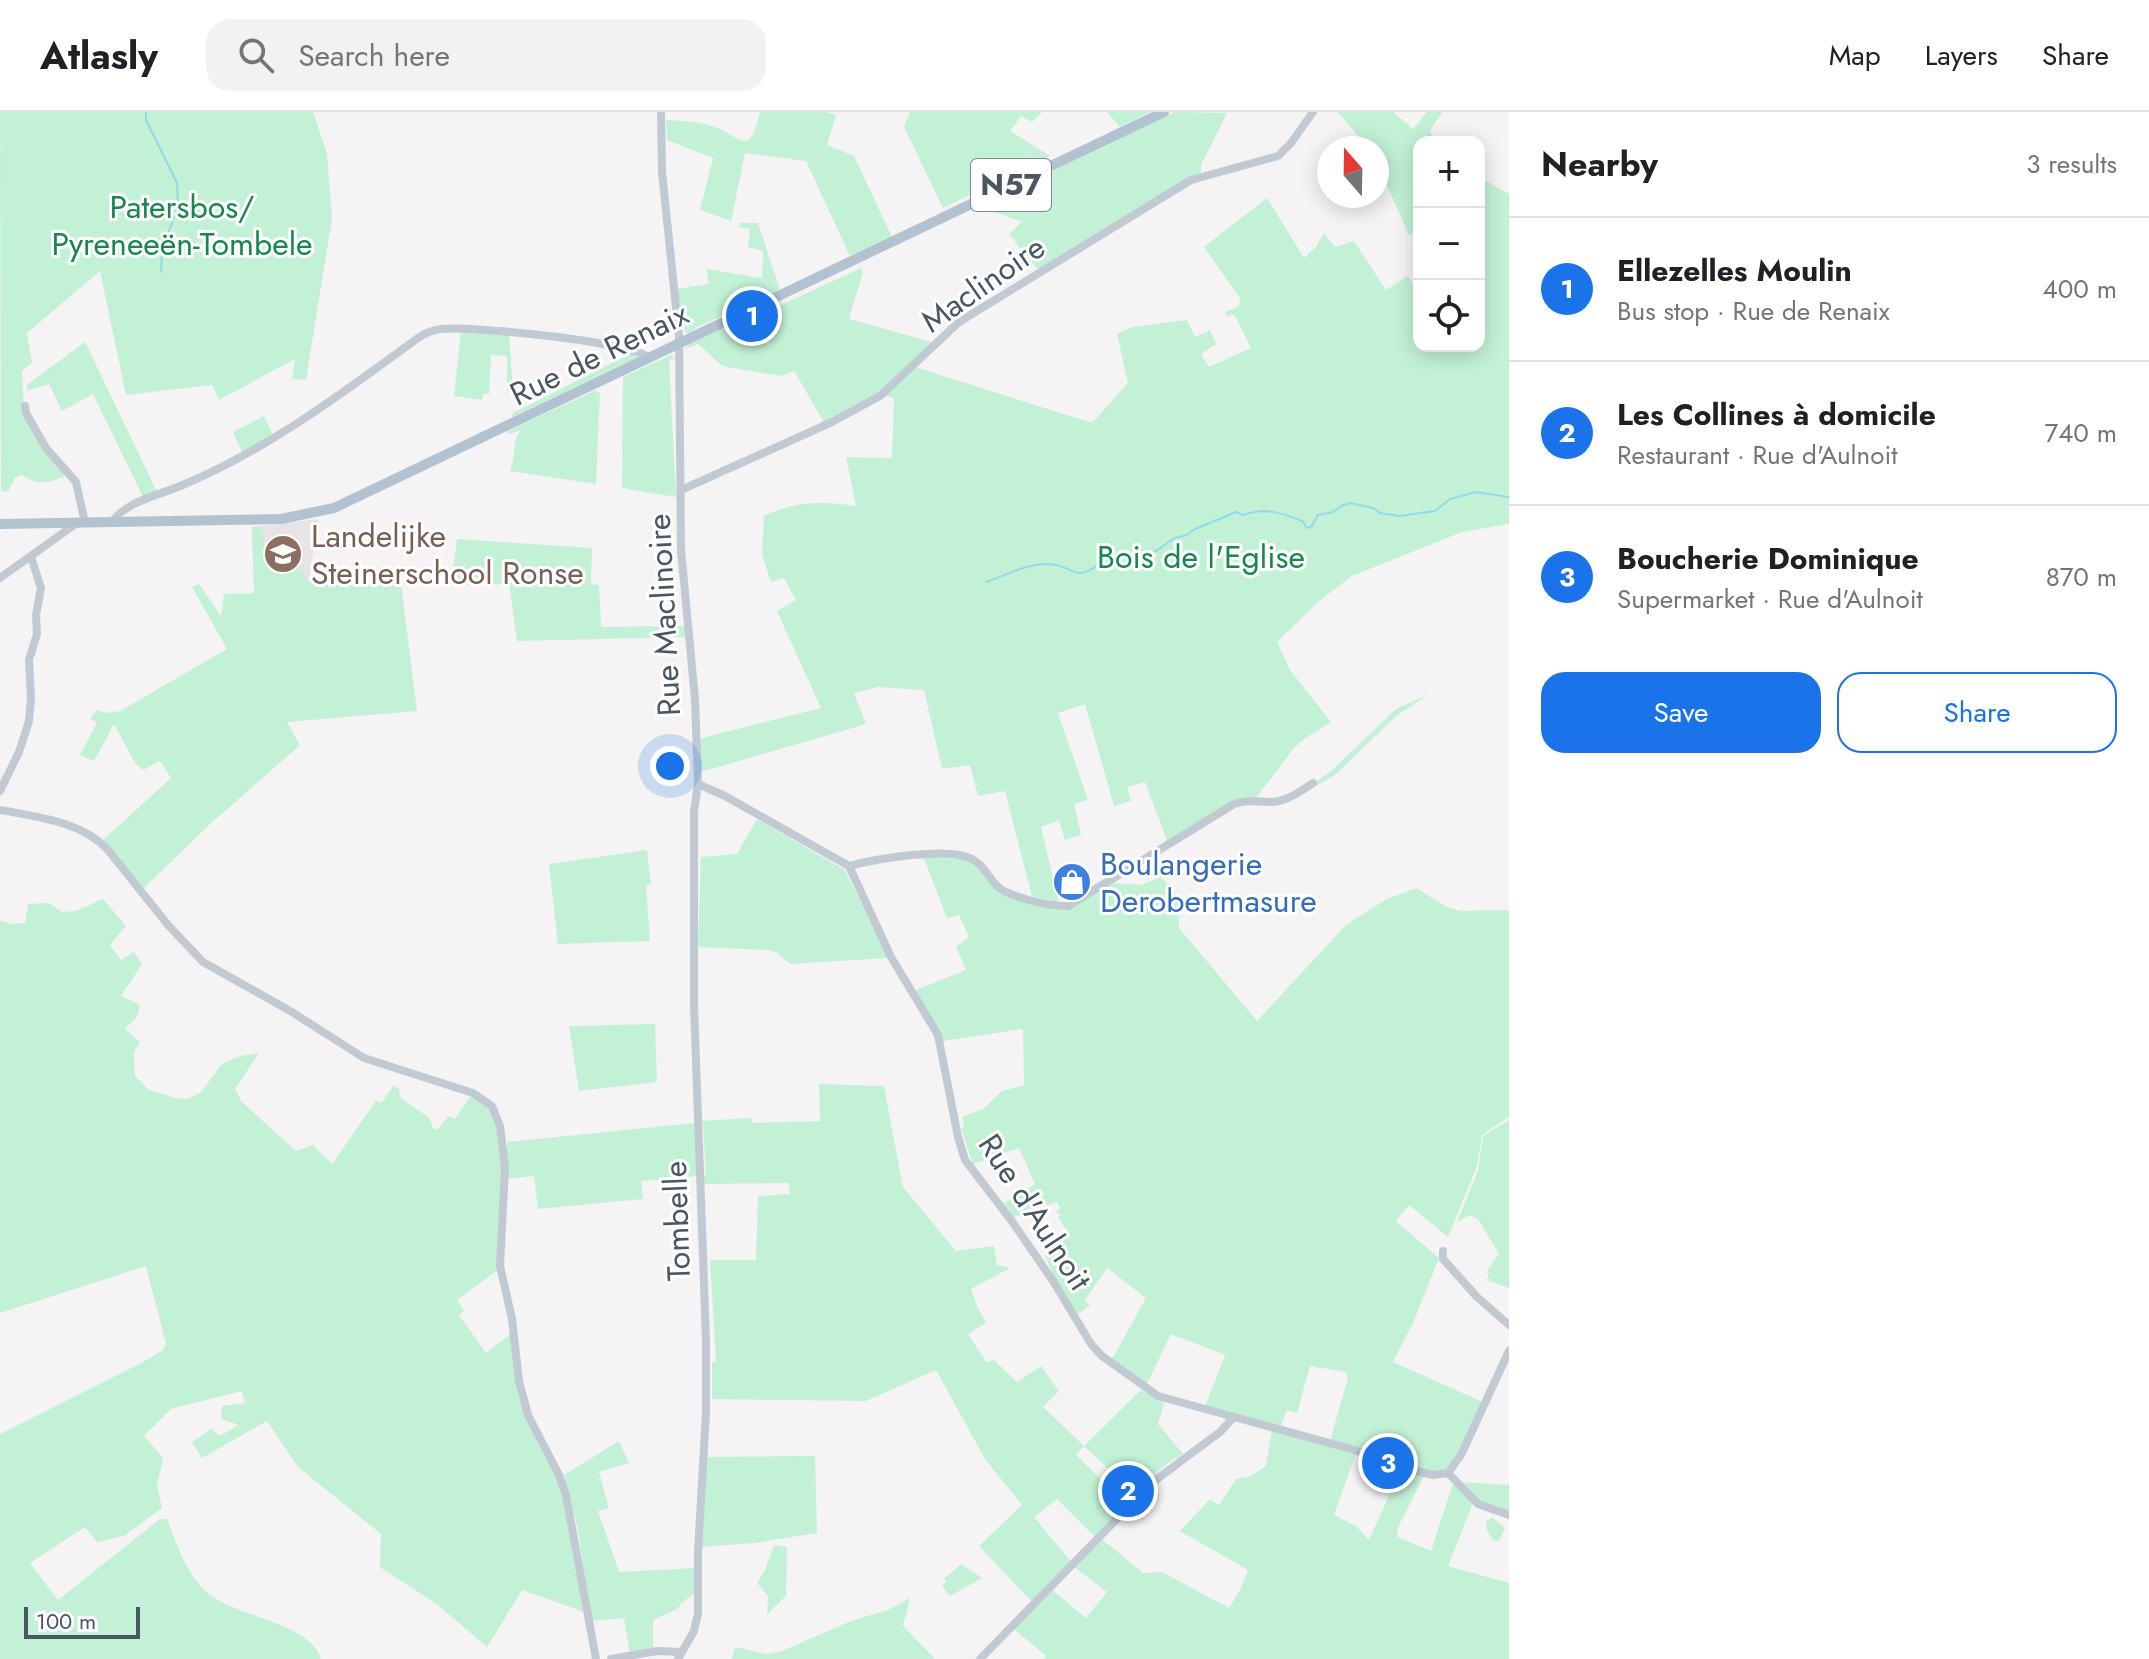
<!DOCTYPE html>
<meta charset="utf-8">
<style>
body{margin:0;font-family:Jost,sans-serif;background:#f2f2f2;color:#202124}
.controls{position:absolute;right:24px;top:24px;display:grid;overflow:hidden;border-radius:16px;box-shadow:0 4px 20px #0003}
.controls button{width:72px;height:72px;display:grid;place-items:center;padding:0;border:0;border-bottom:2px solid #e0e0e0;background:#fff;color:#202124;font:40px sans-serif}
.compass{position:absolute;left:1317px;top:24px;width:72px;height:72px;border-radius:50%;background:#fff;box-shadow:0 4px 20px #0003;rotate:340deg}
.scale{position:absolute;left:24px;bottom:20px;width:116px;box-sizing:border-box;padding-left:8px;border:4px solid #4a5661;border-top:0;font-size:22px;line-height:28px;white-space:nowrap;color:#4a5661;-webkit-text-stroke:6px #fff;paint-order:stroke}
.you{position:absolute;left:670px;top:654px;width:28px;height:28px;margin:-20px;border:6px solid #fff;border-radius:50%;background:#1a73e8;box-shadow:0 0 0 12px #1a73e833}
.badge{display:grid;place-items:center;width:52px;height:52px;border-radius:50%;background:#1a73e8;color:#fff;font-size:26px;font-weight:700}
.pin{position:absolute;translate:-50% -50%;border:4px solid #fff;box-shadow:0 2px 8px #0006}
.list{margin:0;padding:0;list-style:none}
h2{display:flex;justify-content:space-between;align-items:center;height:104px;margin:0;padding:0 32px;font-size:34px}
h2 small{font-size:26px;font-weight:400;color:#757577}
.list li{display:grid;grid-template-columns:52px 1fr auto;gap:24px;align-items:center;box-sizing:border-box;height:144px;padding:0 32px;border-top:2px solid #e0e0e0}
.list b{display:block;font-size:30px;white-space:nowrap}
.list p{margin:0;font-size:26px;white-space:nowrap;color:#757577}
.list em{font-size:26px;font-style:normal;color:#757577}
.actions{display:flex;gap:16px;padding:24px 32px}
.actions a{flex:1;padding:18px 0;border:2px solid #1a73e8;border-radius:24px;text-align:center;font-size:28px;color:#1a73e8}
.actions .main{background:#1a73e8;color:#fff}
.icon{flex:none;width:44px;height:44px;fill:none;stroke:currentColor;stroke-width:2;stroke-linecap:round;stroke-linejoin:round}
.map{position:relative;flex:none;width:1509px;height:1547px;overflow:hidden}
header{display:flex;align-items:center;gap:48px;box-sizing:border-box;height:112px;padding:0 40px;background:#fff;border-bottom:2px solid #e0e0e0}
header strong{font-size:38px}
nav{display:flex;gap:44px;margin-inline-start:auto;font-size:28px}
.search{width:560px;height:72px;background:#f2f2f2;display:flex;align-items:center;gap:20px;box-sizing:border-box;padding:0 28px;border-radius:24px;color:#757577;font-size:30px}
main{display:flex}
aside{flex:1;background:#fff}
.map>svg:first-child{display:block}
.education{fill:#e6e4e5}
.green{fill:#c3f1d5}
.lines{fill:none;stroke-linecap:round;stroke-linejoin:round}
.stream{stroke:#90daee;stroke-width:2}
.minor{stroke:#c1cad2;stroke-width:8}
.major{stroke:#b3c2d1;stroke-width:10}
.labels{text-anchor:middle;stroke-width:6;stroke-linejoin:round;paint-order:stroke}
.shield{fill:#fff;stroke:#808990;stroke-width:2}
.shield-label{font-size:30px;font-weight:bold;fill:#4a5661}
.park-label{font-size:32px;fill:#17864f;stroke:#fff}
.street-label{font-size:32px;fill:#4a5661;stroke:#fff}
.education-label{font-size:32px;fill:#785e54;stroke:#fff;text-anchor:start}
.shop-label{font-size:32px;fill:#366cbe;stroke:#fff;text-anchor:start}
</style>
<header>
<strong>Atlasly</strong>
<div class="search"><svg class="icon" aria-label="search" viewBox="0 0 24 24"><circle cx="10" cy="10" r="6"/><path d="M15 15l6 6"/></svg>Search here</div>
<nav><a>Map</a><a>Layers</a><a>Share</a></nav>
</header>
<main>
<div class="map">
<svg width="1509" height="1547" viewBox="0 0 1509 1547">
<rect width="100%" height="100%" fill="#f5f3f3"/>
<polygon class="education" points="318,407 309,469 256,509 252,415"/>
<g class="green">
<polygon points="0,0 313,0 327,42 332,106 306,268 292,267 295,247 219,288 212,273 126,283 100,159 27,221 32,251 22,259 24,301 67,363 50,370 36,370 21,363 15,366 8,380 1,379"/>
<path d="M760,0H826L836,3L827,33L854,44L892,125L850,144L806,49L745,41L731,109L700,98L713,46L667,28L666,8C680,9 697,9 712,14C742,24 749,48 760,0Z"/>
<polygon points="910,0 1042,0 1032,10 1021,4 1010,19 1050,44 943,96 904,15"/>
<polygon points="1107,0 1150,0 1120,15"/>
<polygon points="1175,0 1227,1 1201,53 1201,62 1039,159 1009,122 1022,110 980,94"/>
<polygon points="1338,0 1393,0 1413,17 1427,0 1442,0 1430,19 1436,30 1419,30 1419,117 1409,123 1377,51 1377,36 1368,36"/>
<path d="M1479,65L1509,82V412L1462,420L1352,464L1319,489L1277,530L1290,558L1331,610L1304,627L1294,636L1255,687H1244L1168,731L1145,670L1127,675L1131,689L1114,694L1085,592L1058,601L1088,688L1074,692L1081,723L1065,728L1059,708L1041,715L1059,792L1032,784L1005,679L978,684L970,653L942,657L924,578L878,575L854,581L866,612L701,660L698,627L821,596L777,499L796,488L784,466L771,470L762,443L764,404C795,389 822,389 856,394L846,345L892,346L894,286L881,283L912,254L1092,311L1128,271L1117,222L1132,215L1187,208L1195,225L1210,218L1216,232L1201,242L1209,255L1251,236L1234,202L1227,205L1225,200L1239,194L1240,186L1204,135L1267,86L1304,146L1316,135L1324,121L1335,135L1354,129L1386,178L1408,164L1419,184V234H1479Z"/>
<polygon points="740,111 758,111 780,178 697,215 690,221 686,221 681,209 677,177 708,172 707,157 762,166 763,139 748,135 750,117 739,115"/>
<polygon points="861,156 863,160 849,207 935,231 880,280 824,310 794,259 782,264 727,255 721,253 698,232 685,237 689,232 723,216 725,219"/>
<polygon points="461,219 509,222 513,279 507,279 507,244 491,243 489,282 483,282 482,288 454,284"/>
<polygon points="85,230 158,382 144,387 93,282 62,299 49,272 27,279 27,273"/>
<polygon points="630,242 639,245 512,305 513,301"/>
<polygon points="671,243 675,247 669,248 676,385 622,376 623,265"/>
<path d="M596,278V281L600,280L596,372L510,359C516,345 512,329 521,318L509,322L506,320Z"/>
<polygon points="264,304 273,323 242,340 233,320"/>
<polygon points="252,415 262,415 266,448 290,447 309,469 401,473 417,599 287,610 300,633 209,713 142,778 102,729 171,666 160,649 143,658 135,651 114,612 94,649 80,643 97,610 90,607 97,598 107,601 120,599 227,537 192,475 199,472 221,504 224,482 254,481"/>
<polygon points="457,427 592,436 591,472 599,473 601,515 684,514 686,525 517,529 509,472 451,473"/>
<polygon points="1429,582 1395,605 1334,664 1289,689 1331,659 1396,597"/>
<polygon points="757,707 845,758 888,846 790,852 776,840 768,838 698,835 701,745 737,742"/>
<polygon points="647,738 651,772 646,773 650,829 558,832 549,752"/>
<polygon points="923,744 963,747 976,752 1001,782 1065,799 1110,771 1141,773 1161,765 1186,792 1179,804 1179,816 1257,909 1346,813 1385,788 1416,776 1447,795 1460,799 1509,798 1509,1005 1482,1023 1477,1054 1448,1125 1409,1093 1396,1109 1439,1146 1413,1211 1393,1250 1483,1290 1459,1342 1448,1357 1433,1361 1330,1329 1348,1266 1346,1260 1310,1254 1297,1301 1287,1298 1280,1316 1205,1295 1225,1243 1171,1222 1146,1274 1111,1249 1146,1186 1107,1156 1085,1188 1090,1193 1077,1203 1052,1161 1045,1143 1069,1122 1058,1105 1061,1103 1055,1100 1060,1096 1057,1090 1014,1105 1004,1091 1035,1072 1019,1036 973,1052 961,1016 964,1015 962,1005 983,997 1002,979 1024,973 1023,917 943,929 914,879 966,858 956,835 969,825 959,803 947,806"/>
<path d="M103,787L126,814L110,833L121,848L134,840L142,852L121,884L140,893L137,905L125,917L140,930L134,940L135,964L149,978L175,986L188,987L201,980L222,952L240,944L259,941L235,977L242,990L296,1039L313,1033L332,1052L376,989L381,991L394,973L399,977L400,985L429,1006L433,1016L438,1018L448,1004L455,1007L472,982C477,985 484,988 488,992C511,1014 500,1124 499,1157L457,1188L464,1199L459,1203L486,1241L512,1221L518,1283L564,1381L587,1501L522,1478L487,1535L438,1493L380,1455L381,1422L298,1355L267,1309L202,1346L192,1330L211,1317L220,1324L239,1313L221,1307L222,1294L245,1291L242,1279L171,1297L144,1324L163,1346L157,1374L162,1396L124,1424L97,1430L85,1415L30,1451L58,1488L160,1407H167C176,1431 186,1460 205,1479C233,1505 311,1510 321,1547H0V1322L143,1250L163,1238L166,1232L146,1154L0,1201V808L10,812L25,811L28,792L49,791L62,800L76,799Z"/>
<polygon points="655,912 657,970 579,979 569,914"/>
<path d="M819,972L884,974L903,1075L956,1139L994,1134L997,1153L1010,1156L971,1177L977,1194L986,1211L968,1222L987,1251L994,1248L1017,1270L1041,1254L1059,1279L1043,1295L1084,1334L1141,1278L1164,1291L1158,1312L1183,1342C1165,1352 1153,1362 1141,1379L1110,1358L1084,1334L1076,1343L1127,1393L1095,1425L1057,1387L1034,1405L1071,1450L1032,1490L979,1434L1022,1393L985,1347L936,1258L866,1289L712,1287V1251L716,1249L710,1148H756L758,1084L790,1082L788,1071L702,1072V1064L706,1063L703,1011L700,1009L751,1006L752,1011L820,1009Z"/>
<polygon points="1509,1008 1509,1176 1489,1169 1487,1159 1499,1142 1478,1107 1470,1103 1457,1110 1478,1059 1483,1024"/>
<polygon points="695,1011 698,1064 641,1069 643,1087 538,1097 534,1064 507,1067 507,1030"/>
<polygon points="1272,1318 1356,1341 1334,1403 1356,1414 1369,1428 1401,1357 1424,1364 1397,1417 1398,1425 1431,1439 1453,1371 1473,1391 1448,1454 1509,1471 1509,1547 1044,1547 1046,1544 1014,1517 1052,1478 1086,1506 1107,1480 1074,1455 1102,1427 1143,1461 1162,1460 1229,1496 1240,1478 1248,1458 1180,1419 1210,1387 1219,1393 1236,1367 1249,1365 1266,1354"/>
<polygon points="619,1329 629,1351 599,1360 609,1396 598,1399 619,1460 696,1456 695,1481 680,1492 679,1496 653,1508 653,1538 630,1541 624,1506 591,1509 578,1418 564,1363"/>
<polygon points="815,1344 817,1421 755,1431 701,1435 707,1345"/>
<polygon points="1459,1370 1509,1373 1509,1402 1483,1393"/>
<polygon points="1492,1405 1505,1416 1499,1429 1493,1428 1487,1419 1486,1410"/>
<polygon points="774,1433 787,1435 786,1484 767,1502 768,1484 757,1471 765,1458"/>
<polygon points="961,1452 982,1466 950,1484 942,1474 946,1470 944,1467"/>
<polygon points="910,1486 903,1514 935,1547 732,1547 735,1535 766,1542 782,1539 851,1509 888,1498"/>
</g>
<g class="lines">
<g class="stream">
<polyline points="146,0 146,8 177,71 178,94 162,139 161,160"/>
<path d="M986,470C1007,463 1025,452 1048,452C1077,453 1073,475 1105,447L1119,448L1124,444L1131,447L1137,442L1147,445L1175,426L1187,423L1193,418L1236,400L1243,403C1264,395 1284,401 1304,410L1306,416L1312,414L1318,403L1333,400L1341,394L1350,391L1373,396L1380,401L1399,404L1435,399L1450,387L1476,380L1509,385"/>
</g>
<g class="minor">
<polyline points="661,0 662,60 679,224 681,438 695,587 698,672 694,700 694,893 706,1228 706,1301 698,1439 698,1501 694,1519 678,1547"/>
<polyline points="25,294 26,301 46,336 76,370 85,411"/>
<polyline points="681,378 830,311 880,284 959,210 1191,68 1278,44 1291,31 1313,0"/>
<path d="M111,411C127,388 161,383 185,372C270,336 344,280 418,226C425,221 432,218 441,217C473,214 628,229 650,246"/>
<polyline points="0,466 77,411"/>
<polyline points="698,672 725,684 849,754 891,845 938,923 958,1025 965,1048 1011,1108 1053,1169 1091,1232 1102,1244 1158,1284 1351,1337 1415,1359 1433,1363 1448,1361"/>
<polyline points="0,679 19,640 29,609 31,587 29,548 37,522 36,503 41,476 31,445"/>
<path d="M0,698C37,705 81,709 108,738L168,813L203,850L292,900L364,946L473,981L492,994L500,1014L505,1056L500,1154L512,1207L519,1269L528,1303L559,1363L566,1383L596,1547"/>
<path d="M849,754C876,747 948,734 972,747C984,753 988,765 997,774C1008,785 1052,795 1068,794L1234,692C1248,687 1257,690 1272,690C1287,689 1301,679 1313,671"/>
<polyline points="1443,1139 1443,1147 1477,1185 1509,1213"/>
<polyline points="1448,1361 1461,1343 1509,1239"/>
<polyline points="1448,1361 1478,1392 1509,1403"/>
<polyline points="611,1547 657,1539 681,1540"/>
<polyline points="980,1547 1153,1370 1220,1320 1232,1307"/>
</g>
<polyline class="major" points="0,412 281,407 334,396 1164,0"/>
</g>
<defs>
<g id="school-disc" transform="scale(2)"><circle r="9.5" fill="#8d6e63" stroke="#fff"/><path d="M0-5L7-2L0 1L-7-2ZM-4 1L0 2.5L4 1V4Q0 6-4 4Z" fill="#fff"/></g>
<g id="shop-disc" transform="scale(2)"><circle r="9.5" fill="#3f7fe0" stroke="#fff"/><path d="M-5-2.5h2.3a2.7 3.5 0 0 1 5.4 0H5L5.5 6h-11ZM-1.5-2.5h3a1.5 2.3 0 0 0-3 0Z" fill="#fff"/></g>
</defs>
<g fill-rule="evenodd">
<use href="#school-disc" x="283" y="442"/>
<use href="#shop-disc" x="1072" y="770"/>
</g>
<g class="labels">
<rect class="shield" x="971" y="47" width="80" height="52" rx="6"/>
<g class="shield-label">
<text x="1011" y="83">N57</text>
</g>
<g class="park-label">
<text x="182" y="106">Patersbos/<tspan x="182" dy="37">Pyreneeën-Tombele</tspan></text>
<text x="1201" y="456">Bois de l'Eglise</text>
</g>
<g class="street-label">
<text transform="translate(983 172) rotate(-35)" y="11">Maclinoire</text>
<text transform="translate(599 242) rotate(-26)" y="11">Rue de Renaix</text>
<text transform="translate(664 503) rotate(-93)" y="11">Rue Maclinoire</text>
<text transform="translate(1035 1100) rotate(57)" y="11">Rue d'Aulnoit</text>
<text transform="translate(677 1109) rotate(-92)" y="11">Tombelle</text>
</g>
<g class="education-label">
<text x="311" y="435">Landelijke<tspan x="311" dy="37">Steinerschool Ronse</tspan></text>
</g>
<g class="shop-label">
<text x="1100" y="763">Boulangerie<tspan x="1100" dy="37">Derobertmasure</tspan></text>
</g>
</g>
</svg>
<div class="controls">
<button>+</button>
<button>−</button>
<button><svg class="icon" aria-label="locate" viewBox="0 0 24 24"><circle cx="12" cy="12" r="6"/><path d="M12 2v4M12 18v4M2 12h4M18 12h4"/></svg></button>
</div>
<svg class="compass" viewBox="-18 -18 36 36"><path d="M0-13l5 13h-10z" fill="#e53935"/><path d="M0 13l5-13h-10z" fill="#757577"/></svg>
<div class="scale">100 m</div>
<div class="you"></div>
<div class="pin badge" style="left:752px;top:204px">1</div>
<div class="pin badge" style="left:1128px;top:1379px">2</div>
<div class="pin badge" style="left:1388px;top:1351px">3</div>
</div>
<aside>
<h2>Nearby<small>3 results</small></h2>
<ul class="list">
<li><span class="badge">1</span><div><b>Ellezelles Moulin</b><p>Bus stop · Rue de Renaix</p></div><em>400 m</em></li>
<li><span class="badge">2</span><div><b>Les Collines à domicile</b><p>Restaurant · Rue d'Aulnoit</p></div><em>740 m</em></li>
<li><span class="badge">3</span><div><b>Boucherie Dominique</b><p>Supermarket · Rue d'Aulnoit</p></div><em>870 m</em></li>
</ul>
<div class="actions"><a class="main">Save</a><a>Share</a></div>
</aside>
</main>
